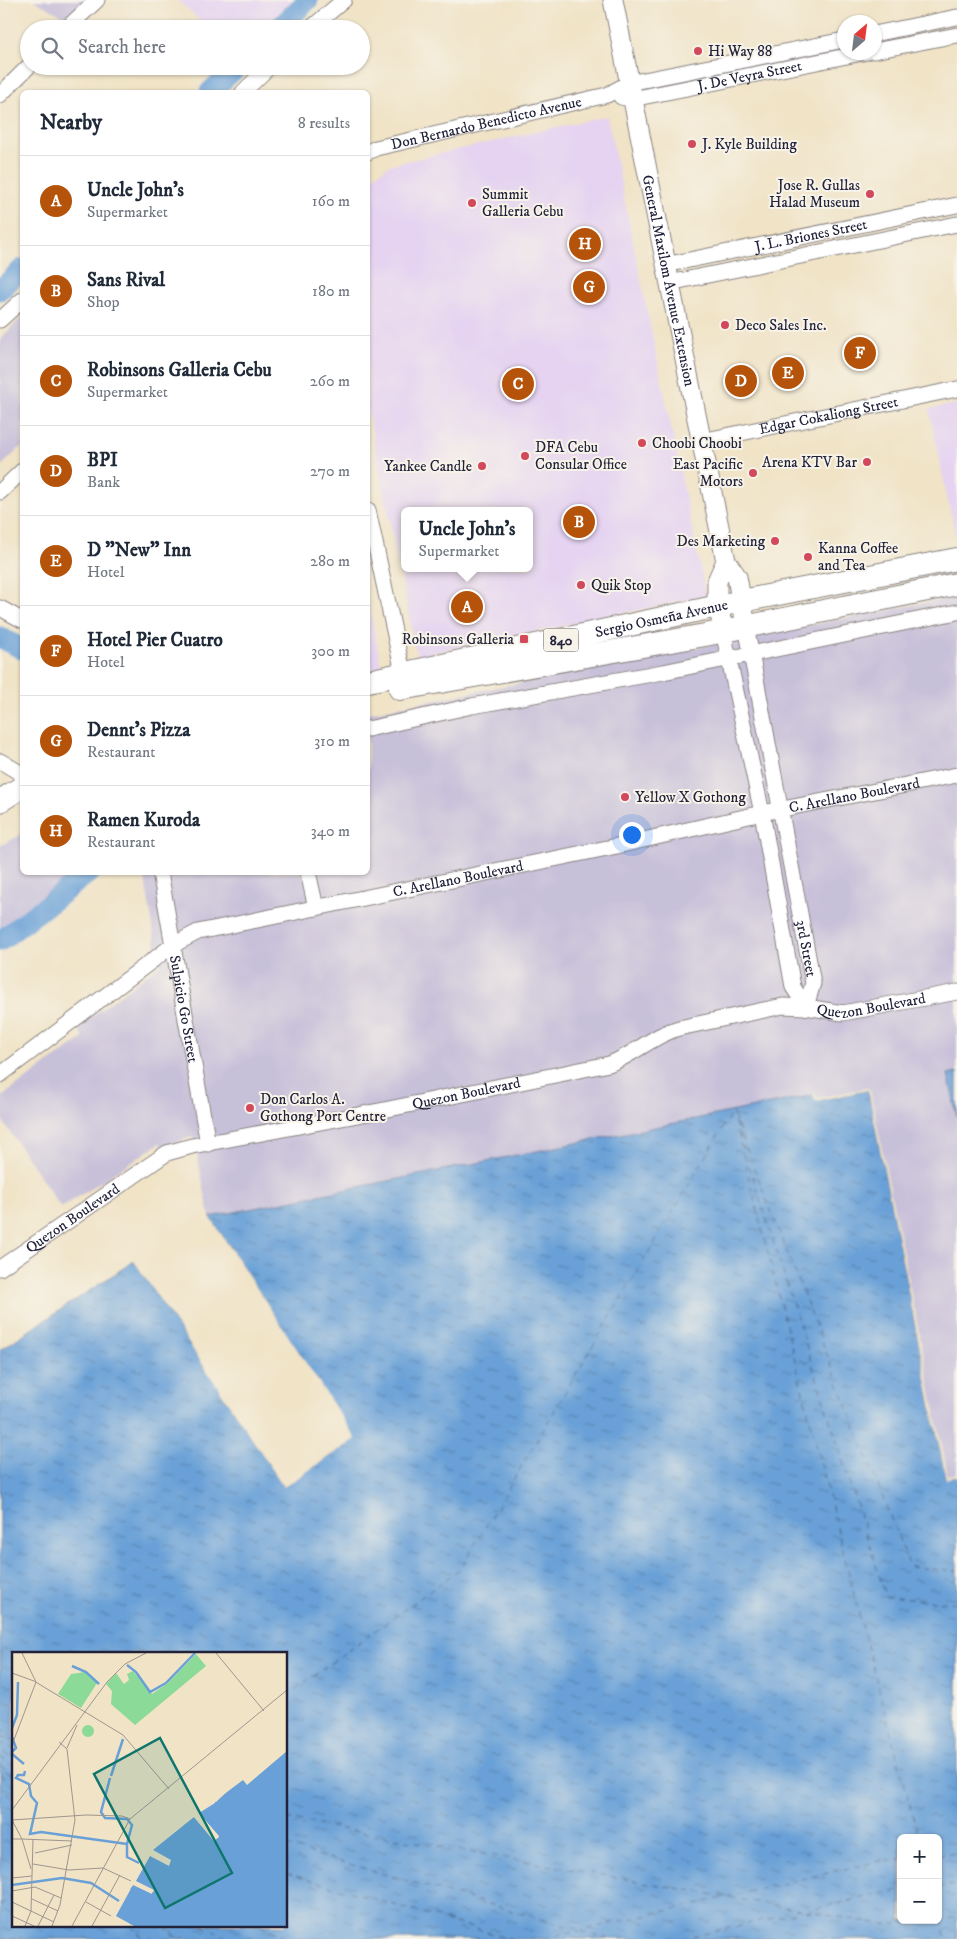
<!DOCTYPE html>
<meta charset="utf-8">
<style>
body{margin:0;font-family:"IM FELL DW Pica",serif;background:#f6f6f7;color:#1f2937}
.controls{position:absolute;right:15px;bottom:15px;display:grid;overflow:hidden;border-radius:8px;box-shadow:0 1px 4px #0004}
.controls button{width:45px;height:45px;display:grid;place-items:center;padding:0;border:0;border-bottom:1px solid #e0e1e3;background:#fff;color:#1f2937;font:25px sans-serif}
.compass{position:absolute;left:837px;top:15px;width:45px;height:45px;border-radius:50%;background:#fff;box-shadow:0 1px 4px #0004;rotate:28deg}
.you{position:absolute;left:631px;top:834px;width:18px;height:18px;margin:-12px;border:4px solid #fff;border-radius:50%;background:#1a73e8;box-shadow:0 0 0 8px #1a73e833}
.badge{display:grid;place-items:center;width:32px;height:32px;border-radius:50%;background:#b45309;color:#fff;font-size:16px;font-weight:700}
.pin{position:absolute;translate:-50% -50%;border:2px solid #fff;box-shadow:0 1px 5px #0006}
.popup{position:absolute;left:401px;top:507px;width:132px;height:65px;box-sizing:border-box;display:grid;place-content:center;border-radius:8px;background:#fff;filter:drop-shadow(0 1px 4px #0005);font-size:16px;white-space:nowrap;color:#747a83}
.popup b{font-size:19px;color:#1f2937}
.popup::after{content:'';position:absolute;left:50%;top:100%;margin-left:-10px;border:10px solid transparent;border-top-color:#fff}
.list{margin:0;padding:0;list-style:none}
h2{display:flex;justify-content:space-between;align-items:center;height:65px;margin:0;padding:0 20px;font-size:21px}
h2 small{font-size:16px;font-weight:400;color:#747a83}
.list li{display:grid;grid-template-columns:32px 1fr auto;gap:15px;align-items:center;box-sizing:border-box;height:90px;padding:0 20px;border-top:1px solid #e0e1e3}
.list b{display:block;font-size:19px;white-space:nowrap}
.list p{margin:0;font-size:16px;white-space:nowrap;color:#747a83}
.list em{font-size:16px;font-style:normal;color:#747a83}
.icon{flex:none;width:28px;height:28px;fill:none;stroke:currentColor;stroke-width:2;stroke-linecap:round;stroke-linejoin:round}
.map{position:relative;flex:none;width:957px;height:1939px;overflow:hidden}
.search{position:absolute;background:#fff;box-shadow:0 1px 4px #0004;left:20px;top:20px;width:350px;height:55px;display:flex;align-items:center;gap:12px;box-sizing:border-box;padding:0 18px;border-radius:28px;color:#747a83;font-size:19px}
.panel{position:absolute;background:#fff;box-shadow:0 1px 4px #0004;left:20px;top:90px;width:350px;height:785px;border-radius:8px}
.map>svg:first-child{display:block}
.built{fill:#e5d3f1;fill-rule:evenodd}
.industrial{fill:#c7c0d9}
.water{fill:url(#water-ripples);stroke:#466189;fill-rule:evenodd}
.pier{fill:#f0e3c6}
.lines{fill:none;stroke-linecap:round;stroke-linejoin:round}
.river{stroke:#69a0d7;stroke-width:21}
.ferry{stroke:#3e5479;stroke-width:1;stroke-dasharray:6 5;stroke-linecap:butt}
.minor-casing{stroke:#898280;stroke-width:17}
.major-casing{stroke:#898280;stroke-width:21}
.highway-casing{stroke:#898280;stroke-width:24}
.minor{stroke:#fff;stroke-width:15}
.major{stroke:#fff;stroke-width:19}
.highway{stroke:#fff;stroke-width:22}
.poi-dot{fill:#d1495b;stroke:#f7f3e8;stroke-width:2}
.labels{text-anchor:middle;stroke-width:4;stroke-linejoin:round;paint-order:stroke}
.shield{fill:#f7f3e8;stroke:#62616f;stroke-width:1}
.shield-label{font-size:14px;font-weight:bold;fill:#22223b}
.poi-label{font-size:15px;fill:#22223b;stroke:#f7f3e8;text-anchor:start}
.street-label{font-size:15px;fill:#22223b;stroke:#f7f3e8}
.inset-river{fill:none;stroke:#69a0d7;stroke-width:2.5}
.inset-road{fill:none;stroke:#9e968e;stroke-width:1}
.view{fill:#0f766e;fill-opacity:0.15;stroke:#0f766e;stroke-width:2.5}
.inset-edge{fill:none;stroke:#22223b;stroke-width:2.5}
</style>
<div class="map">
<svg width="957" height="1939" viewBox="0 0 957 1939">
<defs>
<pattern id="water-ripples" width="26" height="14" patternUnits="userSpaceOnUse" patternTransform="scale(1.25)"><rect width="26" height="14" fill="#69a0d7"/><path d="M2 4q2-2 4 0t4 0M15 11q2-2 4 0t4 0" fill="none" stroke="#5682b0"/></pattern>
</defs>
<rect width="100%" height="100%" fill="#f7f3e8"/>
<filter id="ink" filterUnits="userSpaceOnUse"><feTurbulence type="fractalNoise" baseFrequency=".02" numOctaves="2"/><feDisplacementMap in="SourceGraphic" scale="10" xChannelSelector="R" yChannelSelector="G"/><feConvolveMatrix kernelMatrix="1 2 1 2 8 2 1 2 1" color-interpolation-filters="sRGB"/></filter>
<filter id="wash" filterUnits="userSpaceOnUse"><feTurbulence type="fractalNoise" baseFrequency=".0096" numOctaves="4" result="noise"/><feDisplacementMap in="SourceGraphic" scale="20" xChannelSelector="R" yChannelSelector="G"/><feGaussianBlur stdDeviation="1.12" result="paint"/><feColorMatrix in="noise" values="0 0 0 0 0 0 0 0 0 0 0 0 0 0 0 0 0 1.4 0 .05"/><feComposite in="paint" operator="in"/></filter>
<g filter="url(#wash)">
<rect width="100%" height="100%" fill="#f0e3c6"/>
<g class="built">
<polygon points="177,0 293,0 261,29 210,29"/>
<path d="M607,116L706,596L417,656L368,412V180L390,165ZM404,511H530V568H404Z"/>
<polygon points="957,404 957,544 929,409"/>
<polygon points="368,599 381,667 368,670"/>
</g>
<g class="industrial">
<polygon points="33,0 86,0 67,18"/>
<polygon points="22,317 22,446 0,467 0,339"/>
<polygon points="957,596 957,1072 948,1074 957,1117 957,1476 946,1479 813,1095 210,1217 193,1137 162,1147 160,1143 61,1208 0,1117 0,1098 83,1038 78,1027 159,965 144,873 368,872 368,713"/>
<polygon points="22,834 22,872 76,873 0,930 0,846"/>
</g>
<g class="water">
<polygon points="957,1072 957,1117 948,1074"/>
<path d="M868,1090L946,1478L957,1476V1939H0V1350L134,1261L284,1487L355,1439L210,1217L814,1095L815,1101ZM14,1653H286V1925H14ZM901,1838H938V1920H901Z"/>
</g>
<g class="pier">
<polygon points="867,1088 870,1090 948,1476 957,1473 957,1476 946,1479 868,1090 815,1101 813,1093 816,1094 817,1098"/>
<polygon points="210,1217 356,1439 284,1487 134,1261 136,1260 285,1484 352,1438 208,1218"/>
</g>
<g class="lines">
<g class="river">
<polyline points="278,29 308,0"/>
<polyline points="210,92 238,66"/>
<polyline points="0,290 22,269"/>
<polyline points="0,637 22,649"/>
<polyline points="0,941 90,872"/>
</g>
<g class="ferry">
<polyline points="732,1111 862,1626 919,1838"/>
<polyline points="734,1116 910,1567 957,1571"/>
<polyline points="736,1124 886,1597 957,1603"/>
<polyline points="286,1696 461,1568 732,1112"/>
<polyline points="0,1730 14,1735"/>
<polyline points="0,1736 14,1741"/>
<polyline points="0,1742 14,1749"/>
<polyline points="0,1757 14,1766"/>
<polyline points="0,1765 14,1776"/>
<polyline points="0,1774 14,1787"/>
<polyline points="0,1785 14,1800"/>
<polyline points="286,1819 885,1925 931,1920"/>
<polyline points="286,1846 579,1930"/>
<polyline points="938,1855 957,1853"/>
<polyline points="286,1873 510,1939"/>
<polyline points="938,1887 957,1885"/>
<polyline points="726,1897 879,1861 901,1859"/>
<polyline points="0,1906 14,1896"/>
<polyline points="938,1909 946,1939"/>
<polyline points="806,1911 882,1893 901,1891"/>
<polyline points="938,1919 957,1918"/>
<polyline points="131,1925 144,1939"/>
<polyline points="164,1925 179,1939"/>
<polyline points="202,1925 229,1939"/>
<polyline points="260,1925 288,1939"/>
<polyline points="582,1932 608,1939"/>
<polyline points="545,1939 722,1898"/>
<polyline points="682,1939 802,1911"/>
</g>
</g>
</g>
<g filter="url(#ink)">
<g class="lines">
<g class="minor-casing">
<g id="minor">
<polyline points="66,29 97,0"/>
<polyline points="310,29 344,0"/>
<polyline points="874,34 957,17"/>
<polyline points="874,51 957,35"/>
<polyline points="243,92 270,66"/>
<polyline points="0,95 29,66"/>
<path id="s1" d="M621,97L632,99L867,52"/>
<path id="s2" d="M368,152L376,148L607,95L629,83L844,40"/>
<path id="s3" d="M665,265L957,205"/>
<polyline points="669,283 957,224"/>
<polyline points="0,320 22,300"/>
<path id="s4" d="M701,441L957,389"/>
<polyline points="0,492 22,471"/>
<polyline points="368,510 405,682"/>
<polyline points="0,608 22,620"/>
<path id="s5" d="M746,626L813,983L806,1007"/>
<polyline points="723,631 762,813 793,987 806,1007"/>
<polyline points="368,729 472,706 663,672 957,612"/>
<polyline points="0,761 22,774"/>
<path id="s6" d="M160,872L208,1144"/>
<polyline points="308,872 316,908"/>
<path id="s7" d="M0,1075L173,945L198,932L617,846L762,813L957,775"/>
<path id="s8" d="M0,1268L167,1153L192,1146L379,1111L609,1064C634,1055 653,1035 679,1028L783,1006L806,1007L843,1013L957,992"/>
</g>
</g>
<g class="major-casing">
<g id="major">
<path id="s9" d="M613,0C649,187 688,374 726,561L737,577L746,626"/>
<polyline points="723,631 717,596 717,581 726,561"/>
</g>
</g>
<g class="highway-casing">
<g id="highway">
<path id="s10" d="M368,681L742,601L957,559"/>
<polyline points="400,689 705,635 957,584"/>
<polyline points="0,801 22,787"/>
</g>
</g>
<use href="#minor" class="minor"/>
<use href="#major" class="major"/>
<use href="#highway" class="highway"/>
</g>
</g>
<g class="poi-dot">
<circle cx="698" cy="51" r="5"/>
<circle cx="692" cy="144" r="5"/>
<circle cx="870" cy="194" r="5"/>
<circle cx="472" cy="203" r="5"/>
<circle cx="725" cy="325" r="5"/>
<circle cx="642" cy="443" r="5"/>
<circle cx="525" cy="456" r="5"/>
<circle cx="867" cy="462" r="5"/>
<circle cx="482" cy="466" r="5"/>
<circle cx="753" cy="473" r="5"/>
<circle cx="775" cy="541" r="5"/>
<circle cx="808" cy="557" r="5"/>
<circle cx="581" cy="585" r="5"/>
<rect x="519" y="634" width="10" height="10" rx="2.5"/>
<circle cx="625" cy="797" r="5"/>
<circle cx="250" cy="1108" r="5"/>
</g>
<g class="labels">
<rect class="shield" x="543.5" y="628.5" width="35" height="23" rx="4"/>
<g class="shield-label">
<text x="561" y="645">840</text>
</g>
<g class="poi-label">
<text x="708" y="56">Hi Way 88</text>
<text x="702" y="149">J. Kyle Building</text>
<text x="860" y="190" text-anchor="end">Jose R. Gullas<tspan x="860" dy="17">Halad Museum</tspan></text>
<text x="482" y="199">Summit<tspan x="482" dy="17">Galleria Cebu</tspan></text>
<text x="735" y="330">Deco Sales Inc.</text>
<text x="652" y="448">Choobi Choobi</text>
<text x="535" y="452">DFA Cebu<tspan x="535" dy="17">Consular Office</tspan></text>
<text x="857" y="467" text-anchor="end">Arena KTV Bar</text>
<text x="743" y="469" text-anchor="end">East Pacific<tspan x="743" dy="17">Motors</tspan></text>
<text x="472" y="471" text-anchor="end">Yankee Candle</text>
<text x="765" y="546" text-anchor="end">Des Marketing</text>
<text x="818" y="553">Kanna Coffee<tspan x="818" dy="17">and Tea</tspan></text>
<text x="591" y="590">Quik Stop</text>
<text x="514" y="644" text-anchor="end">Robinsons Galleria</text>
<text x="635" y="802">Yellow X Gothong</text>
<text x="260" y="1104">Don Carlos A.<tspan x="260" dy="17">Gothong Port Centre</tspan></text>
</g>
<g class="street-label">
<text dy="5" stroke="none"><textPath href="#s1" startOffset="131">J. De Veyra Street</textPath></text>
<text dy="5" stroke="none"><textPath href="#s2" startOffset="122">Don Bernardo Benedicto Avenue</textPath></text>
<text dy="5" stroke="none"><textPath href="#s3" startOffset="149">J. L. Briones Street</textPath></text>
<text dy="5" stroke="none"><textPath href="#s9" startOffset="286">General Maxilom Avenue Extension</textPath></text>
<text dy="5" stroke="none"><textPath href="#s4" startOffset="130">Edgar Cokaliong Street</textPath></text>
<text dy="5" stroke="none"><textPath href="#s10" startOffset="300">Sergio Osmeña Avenue</textPath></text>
<text dy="5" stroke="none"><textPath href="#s7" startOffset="915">C. Arellano Boulevard</textPath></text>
<text dy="5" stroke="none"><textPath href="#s7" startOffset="510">C. Arellano Boulevard</textPath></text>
<text dy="5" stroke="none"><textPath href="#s5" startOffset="328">3rd Street</textPath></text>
<text dy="5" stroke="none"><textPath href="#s8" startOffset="928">Quezon Boulevard</textPath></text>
<text dy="5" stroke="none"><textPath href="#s6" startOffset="139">Sulpicio Go Street</textPath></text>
<text dy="5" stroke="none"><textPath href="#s8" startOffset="508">Quezon Boulevard</textPath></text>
<text dy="5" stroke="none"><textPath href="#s8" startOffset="88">Quezon Boulevard</textPath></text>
</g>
</g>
<g transform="translate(12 1652)">
<rect width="275" height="275" fill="#f0e3c6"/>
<path d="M184,2L194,14L123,73L99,52L100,39L94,32L104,21L112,32L117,28L115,22L121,19L140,42L156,31ZM73,20L85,31L69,56L46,42L59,22ZM70 79a6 6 0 1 1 12 0a6 6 0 1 1-12 0Z" fill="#8cda98"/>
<path d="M275,99V274H122L104,264L121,233L140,242L142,238L124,229L138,204L157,214L159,208L141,198L182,165L202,189L207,184L187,161L231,128L235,133Z" fill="#69a0d7"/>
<path d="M226,129L203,151L187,161L207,185L202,189L182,165L177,166L184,163L202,186L185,160Z" fill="#f0e3c6"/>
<path class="inset-river" d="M115,13L124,20L138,40L154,31M60,14L74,20L87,32M154,31L183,1M0,76L5,63L6,30M0,85L4,96L0,100M0,102L12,112M13,119L12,123H6L4,126L17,132L19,144L25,151L18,182L29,180L115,192M99,124L111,87M98,126L89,160L93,166L115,167L120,173L115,192V205L127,211M218,139L266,163L275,159M203,151L266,166L275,162M174,172L214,215M178,175L203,197L275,165M183,181L202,200L275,168M254,208L275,193M210,224L275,181M214,229L275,190M0,233L50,226L79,231L107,249M205,234L220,231L275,195M119,236L161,270M160,238L172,213L174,172M153,241L191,234M140,242L200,227M146,242L201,235M140,243L146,262L141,274M141,243L176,249M146,243H228L275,213M210,243L275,201M215,243L275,204M220,243L275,207M150,244L178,247M204,244L275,198M223,244L275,210M150,246L173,252M182,247L230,246L275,216M180,249L231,248L275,219M184,253L236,256L275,231M223,254L275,222M233,255L275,228M162,268L216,224L275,184M118,271L162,261L211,218L275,175M142,274L155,248M147,274L213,220L275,178M153,274L275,187M157,274L197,249M161,274L205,247M166,274L197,255M170,274L210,249M175,274L216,248M181,274L219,256M186,274L234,252L275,225M191,274L229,257M199,274L238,258L275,234"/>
<path class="inset-road" d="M10,1L24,30M204,1L252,59M0,21L22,29L111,83L157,137M0,93L24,30M55,96L65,73M0,158L95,30L113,12L134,1M0,168L74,163L110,164L118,167M0,168L10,187H0M23,201L60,193M21,212L57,218L91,216L119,229M19,217L10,187L60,189M0,226L20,224L21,188M0,239L23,235L49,246M20,247L46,259M0,250L42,270M74,250L99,264M0,264L22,274M13,274L19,259L20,224M26,274L42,243M40,274L48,253L63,168L55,97L47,90M60,274L118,167L275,38M80,274L108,223"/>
<path class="view" d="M148,86L220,221L153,256L82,122Z"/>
<rect width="275" height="275" class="inset-edge"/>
</g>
</svg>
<div class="controls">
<button>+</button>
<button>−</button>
</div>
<svg class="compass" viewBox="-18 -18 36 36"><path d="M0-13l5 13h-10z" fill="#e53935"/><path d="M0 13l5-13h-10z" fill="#747a83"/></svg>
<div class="you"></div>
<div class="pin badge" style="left:467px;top:607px">A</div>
<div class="popup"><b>Uncle John's</b>Supermarket</div>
<div class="pin badge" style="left:579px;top:522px">B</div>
<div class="pin badge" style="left:518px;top:384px">C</div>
<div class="pin badge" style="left:741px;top:381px">D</div>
<div class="pin badge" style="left:788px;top:373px">E</div>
<div class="pin badge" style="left:860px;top:353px">F</div>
<div class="pin badge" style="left:589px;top:287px">G</div>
<div class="pin badge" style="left:585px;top:244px">H</div>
<div class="search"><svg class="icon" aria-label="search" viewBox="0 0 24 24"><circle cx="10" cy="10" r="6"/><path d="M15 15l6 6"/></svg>Search here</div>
<section class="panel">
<h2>Nearby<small>8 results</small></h2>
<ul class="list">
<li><span class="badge">A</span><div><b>Uncle John's</b><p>Supermarket</p></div><em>160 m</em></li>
<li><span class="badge">B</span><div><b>Sans Rival</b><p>Shop</p></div><em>180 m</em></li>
<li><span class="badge">C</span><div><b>Robinsons Galleria Cebu</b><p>Supermarket</p></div><em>260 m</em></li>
<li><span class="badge">D</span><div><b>BPI</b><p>Bank</p></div><em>270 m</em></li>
<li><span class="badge">E</span><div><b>D &quot;New&quot; Inn</b><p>Hotel</p></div><em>280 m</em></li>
<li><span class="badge">F</span><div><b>Hotel Pier Cuatro</b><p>Hotel</p></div><em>300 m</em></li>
<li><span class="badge">G</span><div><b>Dennt's Pizza</b><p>Restaurant</p></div><em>310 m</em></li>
<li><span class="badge">H</span><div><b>Ramen Kuroda</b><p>Restaurant</p></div><em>340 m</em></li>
</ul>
</section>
</div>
